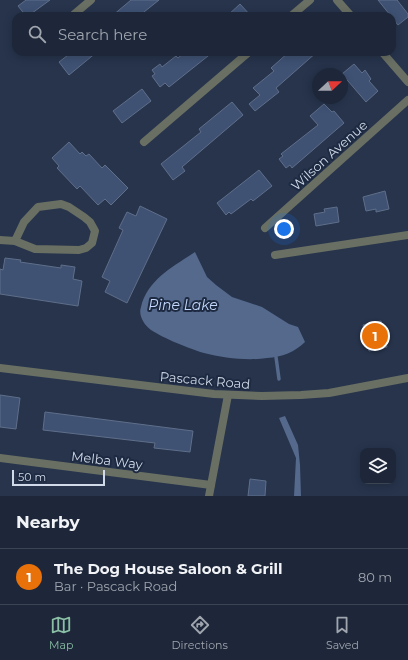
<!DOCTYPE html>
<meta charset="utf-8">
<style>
body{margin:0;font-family:Montserrat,sans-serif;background:#252f41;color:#f1f3f6}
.controls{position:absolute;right:12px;bottom:12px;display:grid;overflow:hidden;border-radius:8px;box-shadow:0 2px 10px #0003}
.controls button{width:36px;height:36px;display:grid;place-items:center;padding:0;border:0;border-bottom:1px solid #3b4453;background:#1d2739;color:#f1f3f6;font:20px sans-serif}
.compass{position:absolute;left:312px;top:68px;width:36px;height:36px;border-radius:50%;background:#1d2739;box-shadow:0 2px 10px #0003;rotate:68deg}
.scale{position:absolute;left:12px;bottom:10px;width:93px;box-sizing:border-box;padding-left:4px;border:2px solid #d1dae9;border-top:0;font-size:11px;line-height:14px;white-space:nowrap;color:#d1dae9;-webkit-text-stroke:3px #1d2a41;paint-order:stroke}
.you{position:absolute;left:284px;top:229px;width:14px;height:14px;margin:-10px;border:3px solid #fff;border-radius:50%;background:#1a73e8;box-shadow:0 0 0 6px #1a73e833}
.badge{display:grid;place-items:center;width:26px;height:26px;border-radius:50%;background:#8abfa5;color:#fff;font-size:13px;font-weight:700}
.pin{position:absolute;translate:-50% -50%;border:2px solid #fff;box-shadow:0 1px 4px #0006}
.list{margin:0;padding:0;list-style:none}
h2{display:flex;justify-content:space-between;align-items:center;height:52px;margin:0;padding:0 16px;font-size:17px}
h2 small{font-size:13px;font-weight:400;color:#a0a5ae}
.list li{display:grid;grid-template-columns:26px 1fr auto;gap:12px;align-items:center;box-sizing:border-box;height:56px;padding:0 16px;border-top:1px solid #3b4453}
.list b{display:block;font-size:15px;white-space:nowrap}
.list p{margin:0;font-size:13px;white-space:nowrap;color:#a0a5ae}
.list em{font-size:13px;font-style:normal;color:#a0a5ae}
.icon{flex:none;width:22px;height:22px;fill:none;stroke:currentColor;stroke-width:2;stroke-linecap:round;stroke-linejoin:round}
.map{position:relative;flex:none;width:408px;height:496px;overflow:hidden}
.search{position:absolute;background:#1d2739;box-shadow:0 2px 10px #0003;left:12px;right:12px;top:12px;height:44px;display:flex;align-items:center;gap:10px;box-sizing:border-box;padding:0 14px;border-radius:12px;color:#a0a5ae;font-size:15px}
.sheet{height:108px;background:#1d2739}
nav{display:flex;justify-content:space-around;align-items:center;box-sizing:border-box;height:56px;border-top:1px solid #3b4453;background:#1d2739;font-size:11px;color:#a0a5ae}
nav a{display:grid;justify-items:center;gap:2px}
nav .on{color:#8abfa5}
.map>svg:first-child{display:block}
.water{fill:#55698c}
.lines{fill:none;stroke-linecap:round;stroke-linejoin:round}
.stream{stroke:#55698c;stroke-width:3.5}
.building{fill:#3f5274;stroke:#5f6e89}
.minor{stroke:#696f63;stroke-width:8}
.tertiary{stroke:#696f63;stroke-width:8}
.labels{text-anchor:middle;stroke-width:4;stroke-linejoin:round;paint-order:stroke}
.street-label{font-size:13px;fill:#d1dae9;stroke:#1d2a41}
.water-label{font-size:14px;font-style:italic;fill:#c3d8fc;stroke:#1d2a41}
</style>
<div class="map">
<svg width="408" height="496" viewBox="0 0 408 496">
<rect width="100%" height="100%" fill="#27344c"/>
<g class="water">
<path d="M195,252L207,277L216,285L232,297L262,307L289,324L298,327L305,342C295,352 282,357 267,358C248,361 223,358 204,353C190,349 163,338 151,330C144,325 138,315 141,307C147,280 174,266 195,252Z"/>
<polygon points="285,416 298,445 300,465 301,496 294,496 296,458 279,418"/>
</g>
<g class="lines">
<polyline class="stream" points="276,357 279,379"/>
</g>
<g class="building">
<polygon points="26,0 50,0 28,16 26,16 18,6"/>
<polygon points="131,0 159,0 139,16 112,16"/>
<polygon points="378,0 397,0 408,14 408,17 398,25"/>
<polygon points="240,4 251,16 227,16"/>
<polygon points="72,52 97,52 69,75 59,62"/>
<polygon points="185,52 213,52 169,87 165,83 160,87 152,76 155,74 152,70 160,64 162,67 176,56 178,58"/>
<polygon points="289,52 317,52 276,88 279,92 255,111 249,104 260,95 253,88 274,71 271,68"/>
<polygon points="354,64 362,73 365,70 371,79 369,81 378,91 366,102 342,74"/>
<polygon points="142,89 151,101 122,123 113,111"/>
<polygon points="232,102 243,115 182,167 185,171 173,180 161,164 201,132 199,129"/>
<polygon points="324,104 332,112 334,111 344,123 292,168 290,165 286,168 279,159 283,156 281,154 318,125 310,116"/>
<polygon points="69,142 80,154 82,152 86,156 89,154 102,168 105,165 128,188 111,205 105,199 98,205 80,186 77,189 57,168 59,166 52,158"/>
<polygon points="259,170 272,186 253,201 251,199 231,214 229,212 226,215 217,203"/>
<polygon points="385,191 389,209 376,212 376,209 366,211 363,197"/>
<polygon points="140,206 167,219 127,303 105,292 110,281 102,277 123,230 119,228 127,212 136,216"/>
<polygon points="337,207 339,222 316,226 314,214 325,212 324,209"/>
<polygon points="5,258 21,260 20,262 61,268 61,265 75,267 73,279 82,281 78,306 0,294 0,269 3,270"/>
<polygon points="381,321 387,347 369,351 363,325"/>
<polygon points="0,395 20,398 16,429 0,427"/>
<polygon points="45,412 193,431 190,452 154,448 155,443 43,430"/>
<polygon points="250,479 266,481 265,496 248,496"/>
</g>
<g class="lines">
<g class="minor">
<polyline points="337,0 351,16"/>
<polyline points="72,16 91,0"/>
<polyline points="291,16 310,0"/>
<polyline points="382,52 408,82"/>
<polyline points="144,142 249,52"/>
<polyline points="265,228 408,100"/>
<polyline points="0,240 15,241 35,249 79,250 86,248 92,243 95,231 90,222 84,217 69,207 61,204 38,207 24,222 15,241"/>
<polyline points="275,255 408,235"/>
<polyline points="0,458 211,485"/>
<polyline points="209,496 228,395"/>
</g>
<polyline class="tertiary" points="0,368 214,394 262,396 301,395 329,393 408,378"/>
</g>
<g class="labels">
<g class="street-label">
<text transform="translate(329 155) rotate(-42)" y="5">Wilson Avenue</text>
<text transform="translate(205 380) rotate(5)" y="5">Pascack Road</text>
<text transform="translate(107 460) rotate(7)" y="5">Melba Way</text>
</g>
<g class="water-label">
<text x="183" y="310">Pine Lake</text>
</g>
</g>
</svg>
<div class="controls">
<button><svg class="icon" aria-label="layers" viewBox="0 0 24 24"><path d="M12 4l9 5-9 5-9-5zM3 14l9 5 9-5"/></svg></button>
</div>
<svg class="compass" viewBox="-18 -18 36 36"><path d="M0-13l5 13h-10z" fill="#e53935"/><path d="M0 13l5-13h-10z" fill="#a0a5ae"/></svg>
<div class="scale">50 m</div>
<div class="you"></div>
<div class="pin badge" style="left:375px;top:336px;background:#e8710a">1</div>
<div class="search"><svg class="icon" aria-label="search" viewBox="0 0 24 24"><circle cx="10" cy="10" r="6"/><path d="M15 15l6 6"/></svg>Search here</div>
</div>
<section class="sheet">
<h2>Nearby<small></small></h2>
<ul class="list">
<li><span class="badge" style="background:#e8710a">1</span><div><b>The Dog House Saloon &amp; Grill</b><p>Bar · Pascack Road</p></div><em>80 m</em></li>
</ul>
</section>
<nav>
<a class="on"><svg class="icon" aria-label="map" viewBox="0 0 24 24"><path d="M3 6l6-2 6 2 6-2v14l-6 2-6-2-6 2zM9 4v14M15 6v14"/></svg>Map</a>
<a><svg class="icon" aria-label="directions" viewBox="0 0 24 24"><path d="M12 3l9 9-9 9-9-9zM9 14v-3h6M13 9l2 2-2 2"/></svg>Directions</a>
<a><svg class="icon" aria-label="saved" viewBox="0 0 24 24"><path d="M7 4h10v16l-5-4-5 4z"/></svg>Saved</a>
</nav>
